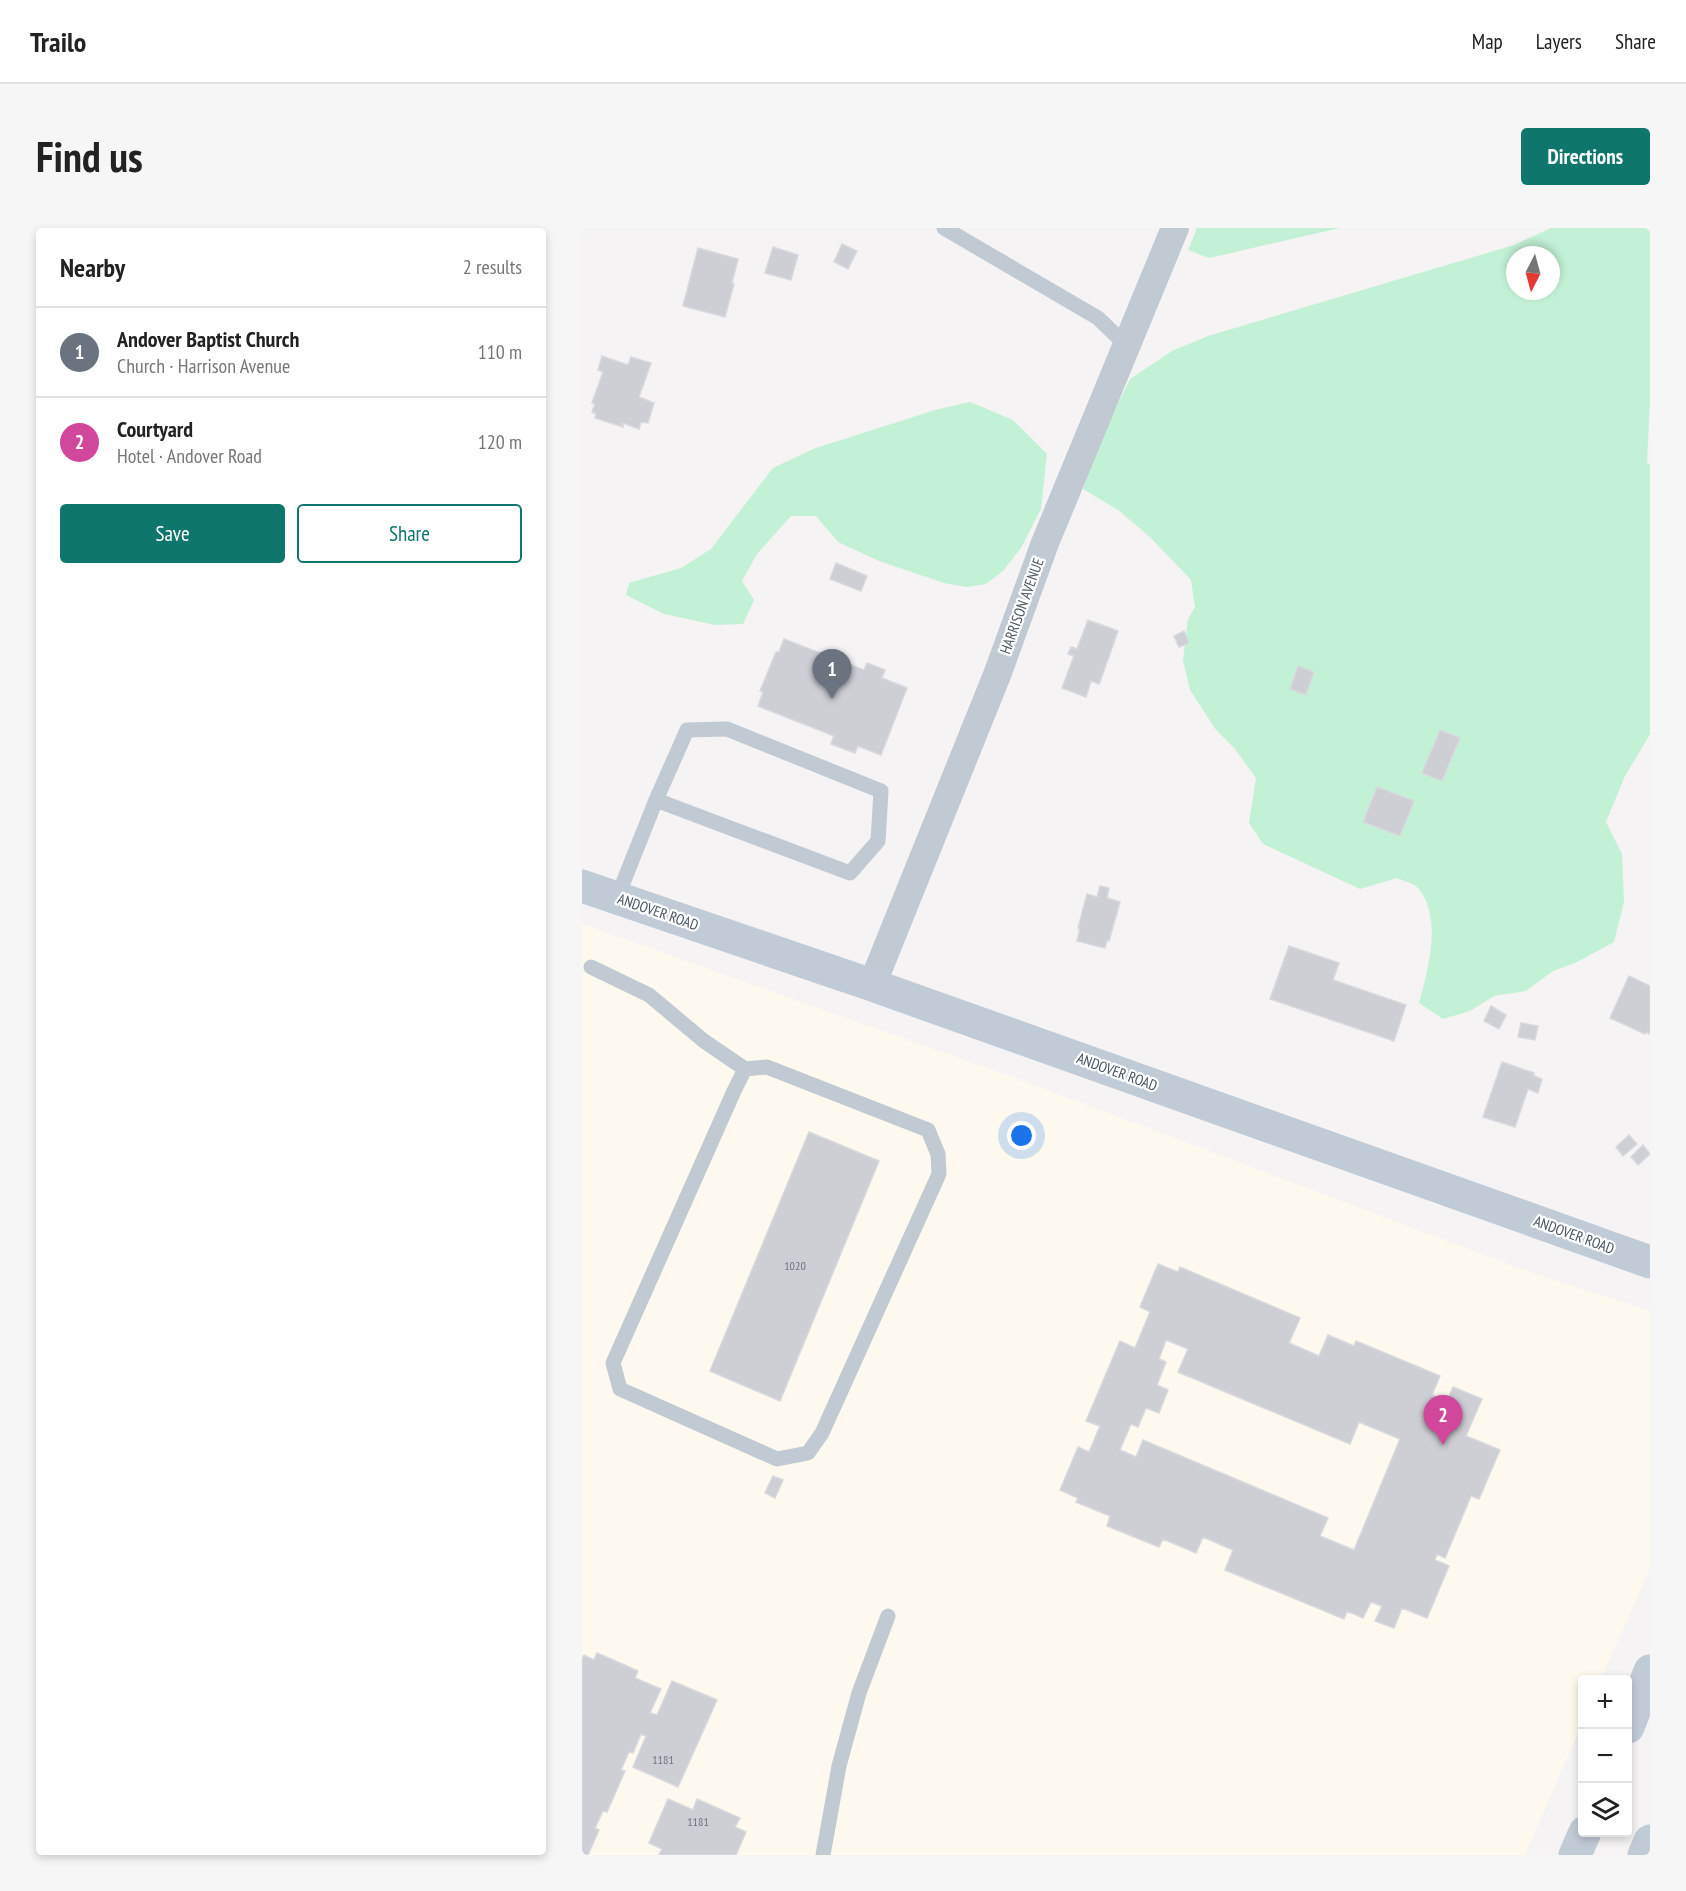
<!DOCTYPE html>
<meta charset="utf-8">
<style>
body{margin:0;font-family:"PT Sans Narrow",sans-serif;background:#f6f6f6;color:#222}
.controls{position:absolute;right:18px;bottom:18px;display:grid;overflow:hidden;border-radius:6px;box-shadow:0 3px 9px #0003}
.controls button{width:54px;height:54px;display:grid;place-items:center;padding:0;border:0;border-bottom:2px solid #e0e0e0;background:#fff;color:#222;font:30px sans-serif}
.compass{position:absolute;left:924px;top:18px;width:54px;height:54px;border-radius:50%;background:#fff;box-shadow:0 3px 9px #0003;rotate:186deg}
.you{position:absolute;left:440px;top:908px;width:21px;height:21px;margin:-15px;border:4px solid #fff;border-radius:50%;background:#1a73e8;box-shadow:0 0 0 9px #1a73e833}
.badge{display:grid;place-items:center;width:39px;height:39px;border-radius:50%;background:#0f766e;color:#fff;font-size:20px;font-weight:700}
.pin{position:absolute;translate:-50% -50px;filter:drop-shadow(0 2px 3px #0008)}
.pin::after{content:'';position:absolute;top:32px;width:21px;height:18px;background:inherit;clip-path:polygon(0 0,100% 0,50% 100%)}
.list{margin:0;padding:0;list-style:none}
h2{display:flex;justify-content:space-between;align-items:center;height:78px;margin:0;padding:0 24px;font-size:26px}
h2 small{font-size:20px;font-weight:400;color:#767676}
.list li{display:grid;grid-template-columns:39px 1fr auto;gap:18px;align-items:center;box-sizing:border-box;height:90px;padding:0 24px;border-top:2px solid #e0e0e0}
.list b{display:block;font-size:22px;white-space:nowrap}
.list p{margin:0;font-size:20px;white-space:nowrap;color:#767676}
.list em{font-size:20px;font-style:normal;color:#767676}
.actions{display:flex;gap:12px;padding:18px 24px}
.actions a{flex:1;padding:14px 0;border:2px solid #0f766e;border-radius:6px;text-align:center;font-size:21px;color:#0f766e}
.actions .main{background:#0f766e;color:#fff}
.icon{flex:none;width:33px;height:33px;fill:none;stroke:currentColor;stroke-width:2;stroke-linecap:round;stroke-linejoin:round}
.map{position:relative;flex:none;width:1068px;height:1627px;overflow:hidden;border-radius:6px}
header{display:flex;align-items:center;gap:36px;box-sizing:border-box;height:84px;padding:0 30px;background:#fff;border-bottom:2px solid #e0e0e0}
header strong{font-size:28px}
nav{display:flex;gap:33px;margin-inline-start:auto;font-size:21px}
.intro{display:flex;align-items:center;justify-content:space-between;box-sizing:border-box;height:144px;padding:0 36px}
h1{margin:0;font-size:42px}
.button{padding:15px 27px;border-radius:6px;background:#0f766e;color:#fff;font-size:21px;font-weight:700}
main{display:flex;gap:36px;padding:0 36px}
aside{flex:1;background:#fff;border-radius:6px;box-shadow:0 3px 9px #0003}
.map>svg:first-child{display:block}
.commercial{fill:#fdf9ef}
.green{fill:#c3f1d5;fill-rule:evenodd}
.building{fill:#cdcfd5;stroke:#d7d9de;stroke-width:1.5;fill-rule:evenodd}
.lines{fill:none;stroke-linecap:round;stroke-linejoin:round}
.lane{stroke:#c1cad2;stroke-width:15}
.street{stroke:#c1cad2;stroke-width:28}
.secondary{stroke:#c1cbd6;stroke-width:33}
.labels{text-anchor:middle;stroke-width:4.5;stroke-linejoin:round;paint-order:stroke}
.number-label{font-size:12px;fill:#6b747e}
.street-label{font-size:15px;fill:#4a5661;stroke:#fff}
</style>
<header>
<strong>Trailo</strong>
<nav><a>Map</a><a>Layers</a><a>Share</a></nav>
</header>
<div class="intro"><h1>Find us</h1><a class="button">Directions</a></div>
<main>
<aside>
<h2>Nearby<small>2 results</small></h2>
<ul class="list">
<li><span class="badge" style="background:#6b7280">1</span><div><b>Andover Baptist Church</b><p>Church · Harrison Avenue</p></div><em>110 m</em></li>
<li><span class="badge" style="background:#d1479c">2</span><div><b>Courtyard</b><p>Hotel · Andover Road</p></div><em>120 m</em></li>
</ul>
<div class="actions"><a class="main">Save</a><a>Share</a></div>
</aside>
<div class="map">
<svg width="1068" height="1627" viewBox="0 0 1068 1627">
<rect width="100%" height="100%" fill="#f5f3f3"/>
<polygon class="commercial" points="0,696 447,855 939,1041 1068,1083 1068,1340 1019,1451 1000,1452 1000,1495 943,1627 0,1627"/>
<g class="green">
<polygon points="615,0 758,0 627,30 606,22"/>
<path d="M969,0H1068V173L1065,235L1068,237V506L1043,548L1024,594L1040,626L1042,674L1032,714L993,735L971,743L944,763L912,768L888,783L861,791L837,775C846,742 861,689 836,660C832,655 821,653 815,650L778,661L681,616L667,595L674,550L653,521L634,502L608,462L601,432L606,391L613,379L609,352L569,310L536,282L501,261L516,217L548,151L590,123L626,108L932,17ZM933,27H969V63H933Z"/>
<polygon points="388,174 431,192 465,226 459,281 439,320 421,343 404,356 385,359 362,355 297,333 256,314 234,288 209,288 175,326 160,353 172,372 161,396 133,397 82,386 44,367 47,355 99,340 129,321 191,240 231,221 353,182"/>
</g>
<g class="building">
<polygon points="260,16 275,23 266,41 252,34"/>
<polygon points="191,19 216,27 209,52 183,45"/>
<polygon points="116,20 156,31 150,55 152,56 143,89 101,78"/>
<polygon points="20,128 46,137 49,129 69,135 57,169 72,175 66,195 59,194 57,201 41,195 41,199 13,190 14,186 10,184 13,176 10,175 21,144 16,142"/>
<polygon points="254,335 285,348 279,363 248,351"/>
<polygon points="506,392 536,403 518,454 517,456 509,453 504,469 480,460 492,428 486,426 489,419 495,421"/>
<polygon points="602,403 607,415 597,419 592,408"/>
<polygon points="202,411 282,442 285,435 303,442 300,450 325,460 299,527 276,518 273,525 249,516 252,508 176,478 181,464 178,463 194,424 197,424"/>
<polygon points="716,438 732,444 724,467 708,461"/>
<polygon points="858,502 878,510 860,553 840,545"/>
<polygon points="795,559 832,573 818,608 781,594"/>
<polygon points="518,658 527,660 525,670 538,674 527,713 525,712 523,720 495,713 498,700 496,700 505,666 515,669"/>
<polygon points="707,718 757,735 751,752 824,777 812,813 688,771"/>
<polygon points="1047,748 1068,758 1068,806 1064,804 1063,806 1028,790"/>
<polygon points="909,778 924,787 917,801 902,793"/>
<polygon points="939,795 956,798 953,812 936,809"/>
<polygon points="920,834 952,845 952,848 960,851 956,865 946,861 933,899 901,889"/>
<polygon points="227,904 297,933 198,1173 128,1143"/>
<polygon points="1047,907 1055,916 1041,928 1034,919"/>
<polygon points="1061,917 1068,926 1056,937 1049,929"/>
<path d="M576,1036L596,1044L598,1039L718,1090L707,1115L737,1128L746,1107L772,1118L774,1113L858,1148L850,1167L865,1173L871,1159L900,1171L884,1208L918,1222L897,1271L889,1268L863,1330L855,1326L853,1332L867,1338L845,1390L820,1380L812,1400L793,1393L800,1378L789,1374L781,1390L765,1383L762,1391L643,1342L651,1322L621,1309L614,1325L581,1311L577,1319L525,1298L528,1288L494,1274L496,1270L478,1262L496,1219L507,1224L518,1198L504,1193L538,1113L553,1120L568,1084L558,1079ZM584,1112L606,1121L596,1144L768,1216L777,1194L818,1211L772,1322L738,1308L746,1290L561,1212L554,1229L538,1222L549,1196L556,1199L564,1180L577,1185L586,1162L575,1157L584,1134L577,1131Z"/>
<polygon points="191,1248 201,1252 193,1270 183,1265"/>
<polygon points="15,1425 56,1443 53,1450 79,1461 68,1485 75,1487 90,1453 135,1472 96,1559 51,1539 64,1508 59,1506 51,1525 47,1524 39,1542 43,1543 25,1584 21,1583 13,1600 17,1602 6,1627 0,1627 0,1431 2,1427 12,1432"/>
<polygon points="86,1571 111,1582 115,1571 158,1590 153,1599 164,1604 154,1627 77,1627 80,1621 67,1615"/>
</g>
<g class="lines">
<g class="lane">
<polyline points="362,0 516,90 545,118"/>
<polyline points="35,670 74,572 105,502 145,501 299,563 296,613 268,645 74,572"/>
<polyline points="9,739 67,767 122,813 163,841 152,863 31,1135 38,1161 195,1231 226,1225 240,1205 357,946 356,926 346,902 185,839 163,841"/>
<polyline points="241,1627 257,1538 277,1465 306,1388"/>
</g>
<polyline class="street" points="290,757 415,447 463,315 593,0"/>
<g class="secondary">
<polyline points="0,658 290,757 1068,1034"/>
<polyline points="1046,1499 1068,1443"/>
<polyline points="993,1627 1003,1604"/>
<polyline points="1062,1627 1068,1613"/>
</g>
</g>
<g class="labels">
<g class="number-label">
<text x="213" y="1042">1020</text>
<text x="81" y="1536">1181</text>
<text x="116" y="1598">1181</text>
</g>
<g class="street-label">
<text transform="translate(440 378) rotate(-70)" y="5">HARRISON AVENUE</text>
<text transform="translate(76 684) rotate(19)" y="5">ANDOVER ROAD</text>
<text transform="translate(535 844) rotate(20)" y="5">ANDOVER ROAD</text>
<text transform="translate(992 1007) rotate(20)" y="5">ANDOVER ROAD</text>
</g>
</g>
</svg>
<div class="controls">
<button>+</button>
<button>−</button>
<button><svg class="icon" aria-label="layers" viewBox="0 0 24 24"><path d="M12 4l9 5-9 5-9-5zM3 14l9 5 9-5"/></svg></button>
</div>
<svg class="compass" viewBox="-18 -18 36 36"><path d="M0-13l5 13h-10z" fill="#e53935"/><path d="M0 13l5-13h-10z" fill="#767676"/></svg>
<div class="you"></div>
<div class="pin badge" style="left:250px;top:471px;background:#6b7280">1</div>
<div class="pin badge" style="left:861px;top:1217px;background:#d1479c">2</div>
</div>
</main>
